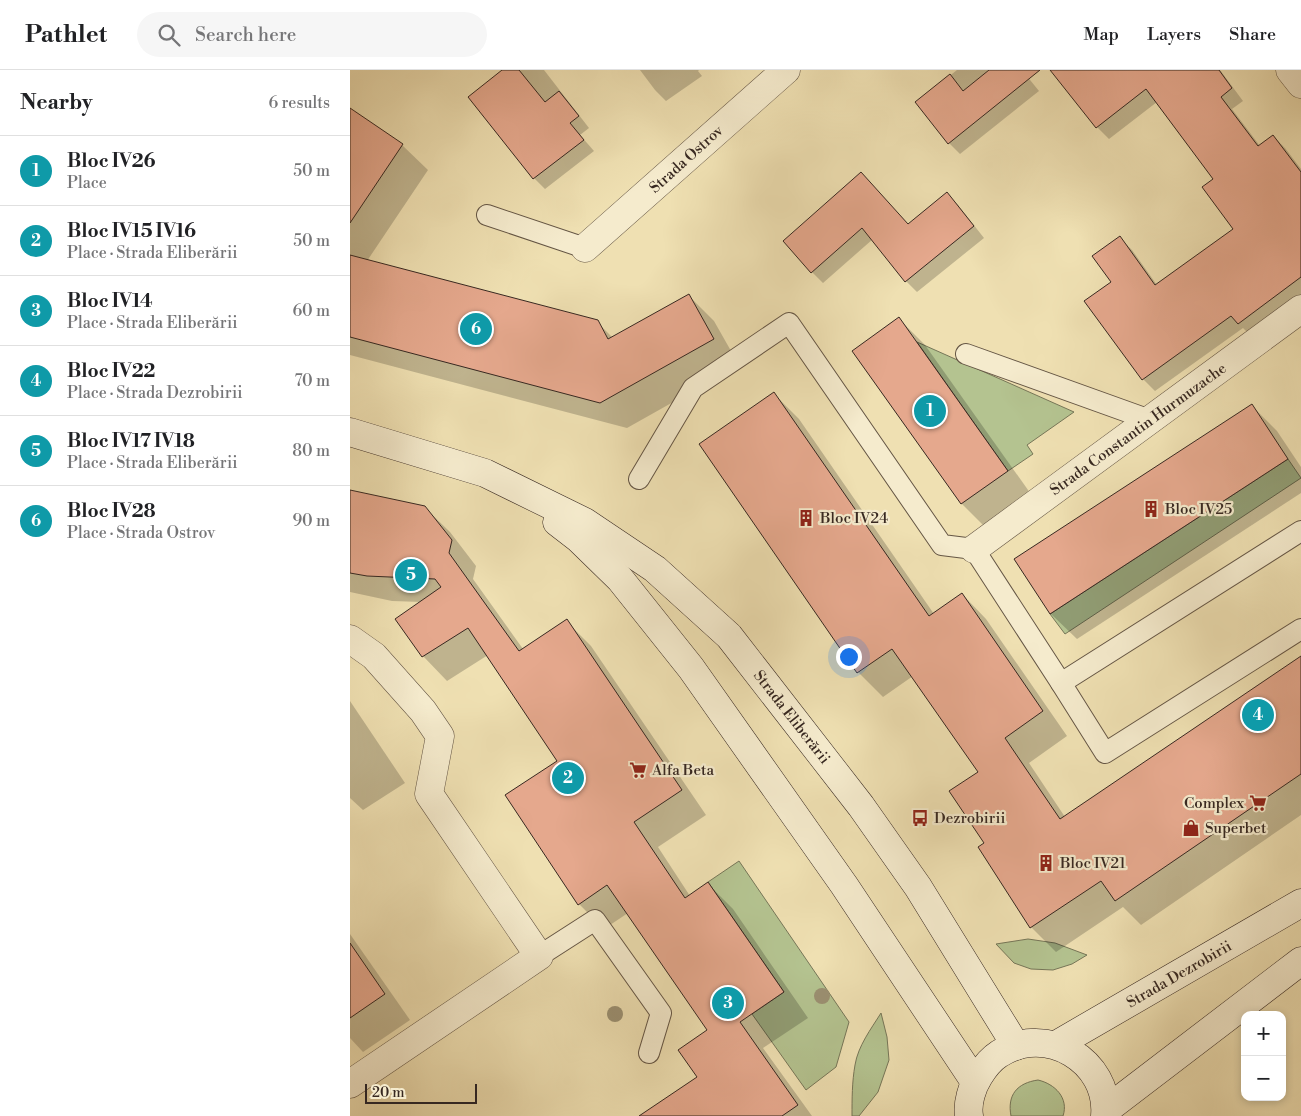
<!DOCTYPE html>
<meta charset="utf-8">
<style>
body{margin:0;font-family:"Libre Bodoni",serif;background:#f6f6f6;color:#202124}
.controls{position:absolute;right:15px;bottom:15px;display:grid;overflow:hidden;border-radius:10px;box-shadow:0 2px 8px #0003}
.controls button{width:45px;height:45px;display:grid;place-items:center;padding:0;border:0;border-bottom:1px solid #e0e0e0;background:#fff;color:#202124;font:25px sans-serif}
.scale{position:absolute;left:15px;bottom:12px;width:112px;box-sizing:border-box;padding-left:5px;border:2px solid #372821;border-top:0;font-size:14px;line-height:18px;white-space:nowrap;color:#372821;-webkit-text-stroke:4px #f5ebcd;paint-order:stroke}
.you{position:absolute;left:498px;top:586px;width:18px;height:18px;margin:-12px;border:4px solid #fff;border-radius:50%;background:#1a73e8;box-shadow:0 0 0 8px #1a73e833}
.badge{display:grid;place-items:center;width:32px;height:32px;border-radius:50%;background:#8f2418;color:#fff;font-size:16px;font-weight:700}
.pin{position:absolute;translate:-50% -50%;border:2px solid #fff;box-shadow:0 1px 5px #0006}
.list{margin:0;padding:0;list-style:none}
h2{display:flex;justify-content:space-between;align-items:center;height:65px;margin:0;padding:0 20px;font-size:21px}
h2 small{font-size:16px;font-weight:400;color:#757577}
.list li{display:grid;grid-template-columns:32px 1fr auto;gap:15px;align-items:center;box-sizing:border-box;height:70px;padding:0 20px;border-top:1px solid #e0e0e0}
.list b{display:block;font-size:19px;white-space:nowrap}
.list p{margin:0;font-size:16px;white-space:nowrap;color:#757577}
.list em{font-size:16px;font-style:normal;color:#757577}
.icon{flex:none;width:28px;height:28px;fill:none;stroke:currentColor;stroke-width:2;stroke-linecap:round;stroke-linejoin:round}
.map{position:relative;flex:none;width:951px;height:1046px;overflow:hidden}
header{display:flex;align-items:center;gap:30px;box-sizing:border-box;height:70px;padding:0 25px;background:#fff;border-bottom:1px solid #e0e0e0}
header strong{font-size:24px}
nav{display:flex;gap:28px;margin-inline-start:auto;font-size:18px}
.search{width:350px;height:45px;background:#f6f6f6;display:flex;align-items:center;gap:12px;box-sizing:border-box;padding:0 18px;border-radius:28px;color:#757577;font-size:19px}
main{display:flex}
aside{flex:1;background:#fff}
.map>svg:first-child{display:block}
.green{fill:#b4c390;stroke:#767658}
.shadow{fill:#0003}
.building{fill:#e5a88d;stroke:#372821}
.lines{fill:none;stroke-linecap:round;stroke-linejoin:round}
.lane-casing{stroke:#655645;stroke-width:22}
.street-casing{stroke:#655645;stroke-width:29}
.secondary-casing{stroke:#372821;stroke-width:29}
.lane{stroke:#f5ebcd;stroke-width:20}
.street{stroke:#f5ebcd;stroke-width:28}
.secondary{stroke:#f5ebcd;stroke-width:28}
.tree{fill:#9b9072}
.labels{text-anchor:middle;stroke-width:4.5;stroke-linejoin:round;paint-order:stroke}
.street-label{font-size:15px;fill:#372821;stroke:#f5ebcd}
.poi-label{font-size:15px;fill:#372821;stroke:#f5ebcd;text-anchor:start}
</style>
<header>
<strong>Pathlet</strong>
<div class="search"><svg class="icon" aria-label="search" viewBox="0 0 24 24"><circle cx="10" cy="10" r="6"/><path d="M15 15l6 6"/></svg>Search here</div>
<nav><a>Map</a><a>Layers</a><a>Share</a></nav>
</header>
<main>
<aside>
<h2>Nearby<small>6 results</small></h2>
<ul class="list">
<li><span class="badge" style="background:#0f9aa8">1</span><div><b>Bloc IV26</b><p>Place</p></div><em>50 m</em></li>
<li><span class="badge" style="background:#0f9aa8">2</span><div><b>Bloc IV15 IV16</b><p>Place · Strada Eliberării</p></div><em>50 m</em></li>
<li><span class="badge" style="background:#0f9aa8">3</span><div><b>Bloc IV14</b><p>Place · Strada Eliberării</p></div><em>60 m</em></li>
<li><span class="badge" style="background:#0f9aa8">4</span><div><b>Bloc IV22</b><p>Place · Strada Dezrobirii</p></div><em>70 m</em></li>
<li><span class="badge" style="background:#0f9aa8">5</span><div><b>Bloc IV17 IV18</b><p>Place · Strada Eliberării</p></div><em>80 m</em></li>
<li><span class="badge" style="background:#0f9aa8">6</span><div><b>Bloc IV28</b><p>Place · Strada Ostrov</p></div><em>90 m</em></li>
</ul>
</aside>
<div class="map">
<svg width="951" height="1046" viewBox="0 0 951 1046">
<rect width="100%" height="100%" fill="#efe0b2"/>
<filter id="stains"><feTurbulence type="fractalNoise" baseFrequency=".004" numOctaves="4"/><feColorMatrix values="0 0 0 0 .2 0 0 0 0 .09 0 0 0 0 .02 0 0 0 .5 -.17"/></filter>
<radialGradient id="worn" r=".72"><stop offset=".6" stop-color="#630" stop-opacity="0"/><stop offset="1" stop-color="#630" stop-opacity=".3"/></radialGradient>
<g class="green">
<polygon points="567,272 724,342 677,375 683,384 658,401"/>
<polygon points="938,389 951,408 715,564 700,544"/>
<polygon points="389,791 499,952 486,997 456,1020 402,944 434,922 358,812"/>
<polygon points="678,869 705,873 737,885 722,894 703,900 681,899 664,893 646,874"/>
<path d="M531,943L537,967L539,990L528,1022L509,1046H502C502,1029 502,1012 505,995C508,976 521,959 531,943Z"/>
<path d="M688,1010C705,1014 719,1028 713,1046H661C657,1025 667,1013 688,1010Z"/>
</g>
<g class="shadow">
<polygon points="155,0 194,0 239,58 230,65 244,81 195,119 184,108"/>
<polygon points="290,0 349,0 348,1 352,6 316,31 305,20"/>
<polygon points="607,0 672,0 689,21 610,84 599,73 567,32"/>
<polygon points="721,0 870,0 893,31 882,39 910,76 923,66 935,78 951,99 951,228 901,266 893,258 805,321 793,309 770,168 782,180 807,215 885,159 865,109 807,32 759,69 747,57"/>
<polygon points="0,40 52,75 78,100 17,191 247,252 263,268 339,226 364,251 389,295 277,358 0,285"/>
<polygon points="511,104 558,155 597,124 608,135 634,168 567,222 556,211 523,169 473,213 462,202"/>
<polygon points="549,249 575,275 683,427 637,459 612,434 504,281"/>
<polygon points="424,324 449,349 584,544 612,524 636,549 717,666 679,693 715,747 951,587 951,745 791,855 773,837 706,882 681,857 635,773 629,702 563,606 533,627 508,602"/>
<polygon points="902,336 927,361 951,397 951,423 727,569 701,544 666,489"/>
<polygon points="0,422 74,437 100,462 126,496 123,509 173,579 216,551 241,576 356,745 308,777 340,826 358,814 383,839 458,948 413,978 462,1046 291,1046 349,1007 359,960 278,843 254,859 229,834 209,692 138,585 97,611 73,586 72,532 42,531 0,522"/>
<polygon points="0,631 55,713 13,740 0,728"/>
<polygon points="0,864 60,950 13,982 0,968"/>
</g>
<g class="building">
<polygon points="152,0 169,0 195,32 209,21 229,46 220,53 234,70 183,109 118,27"/>
<polygon points="639,0 690,0 598,74 565,32 600,4 613,21"/>
<polygon points="700,0 869,0 882,18 871,27 908,76 923,65 951,102 951,207 888,254 881,246 792,310 734,231 761,212 742,186 770,166 805,215 883,159 852,117 863,109 796,19 746,58"/>
<polygon points="0,38 53,74 0,153"/>
<polygon points="511,102 558,154 597,122 624,156 555,212 512,158 461,203 433,171"/>
<polygon points="0,185 248,250 258,269 339,224 364,269 250,333 0,267"/>
<polygon points="549,247 658,401 611,434 502,281"/>
<polygon points="424,322 579,546 612,523 693,641 655,668 710,749 951,586 951,704 765,831 751,811 680,858 628,777 634,773 599,721 628,702 542,579 507,603 349,374"/>
<polygon points="902,334 938,389 700,544 664,489"/>
<polygon points="0,420 75,436 102,470 99,483 169,581 217,549 332,720 284,752 335,828 358,812 434,922 390,952 448,1035 432,1046 289,1046 347,1007 328,980 357,960 257,815 228,835 155,725 207,691 118,558 72,587 45,549 91,517 85,509 17,506 0,503"/>
<polygon points="0,873 35,924 0,948"/>
</g>
<g class="lines">
<g class="lane-casing">
<g id="lane">
<polyline points="137,145 235,178"/>
<polyline points="616,284 800,350"/>
<polyline points="289,409 343,318 439,253 592,475 624,479 711,613 755,683 951,559"/>
<polyline points="711,613 951,461"/>
<polyline points="189,886 245,850 311,943 299,983"/>
</g>
</g>
<g class="street-casing">
<g id="street">
<polyline points="940,0 951,14"/>
<polyline points="235,178 436,0"/>
<polyline points="624,479 951,239"/>
<polyline points="0,569 24,586 73,641 90,666 79,724 189,886 0,1014"/>
</g>
</g>
<g class="secondary-casing">
<g id="secondary">
<polyline points="0,362 135,403 235,452 305,499 379,566 511,736 568,817 666,976"/>
<polyline points="207,452 229,469 270,509 341,598 494,815 625,1012"/>
<polyline points="706,975 951,833"/>
<polyline points="756,1040 951,891"/>
<path d="M619,1046C617,1033 622,1017 629,1006C634,998 641,989 649,984C696,953 760,991 755,1046"/>
</g>
</g>
<use href="#lane" class="lane"/>
<use href="#street" class="street"/>
<use href="#secondary" class="secondary"/>
</g>
<g class="tree">
<circle cx="472" cy="926" r="8"/>
<circle cx="265" cy="944" r="8"/>
</g>
<defs>
<g id="building-bare" transform="scale(1.35)"><path d="M-4-6H4V6H1V3H-1V6H-4ZM-2.5-4.3h1.7v1.8h-1.7ZM.8-4.3h1.7v1.8H.8ZM-2.5-1h1.7V.8h-1.7ZM.8-1h1.7V.8H.8Z" fill="#8f2418" stroke="#f5ebcd" stroke-width="2.5" paint-order="stroke"/></g>
<g id="supermarket-bare" transform="scale(1.35)"><path d="M-6-5.5h2.5l.6 2H6L4.5 2H-2.5L-4.4-4H-6ZM-1.5 3.2a1.3 1.3 0 1 0 .1 0ZM3 3.2a1.3 1.3 0 1 0 .1 0Z" fill="#8f2418" stroke="#f5ebcd" stroke-width="2.5" paint-order="stroke"/></g>
<g id="bus-bare" transform="scale(1.35)"><path d="M-5-6H5V4H4V6H2V4H-2V6H-4V4H-5ZM-3.5-4V0h7V-4ZM-3.5 1.2v1.5H-2V1.2ZM2 1.2v1.5H3.5V1.2Z" fill="#8f2418" stroke="#f5ebcd" stroke-width="2.5" paint-order="stroke"/></g>
<g id="shop-bare" transform="scale(1.35)"><path d="M-5-2.5h2.3a2.7 3.5 0 0 1 5.4 0H5L5.5 6h-11ZM-1.5-2.5h3a1.5 2.3 0 0 0-3 0Z" fill="#8f2418" stroke="#f5ebcd" stroke-width="2.5" paint-order="stroke"/></g>
</defs>
<g fill-rule="evenodd">
<use href="#building-bare" x="801" y="439"/>
<use href="#building-bare" x="456" y="448"/>
<use href="#supermarket-bare" x="288" y="700"/>
<use href="#supermarket-bare" x="908" y="733"/>
<use href="#bus-bare" x="570" y="748"/>
<use href="#shop-bare" x="841" y="758"/>
<use href="#building-bare" x="696" y="793"/>
</g>
<g class="labels">
<g class="street-label">
<text transform="translate(336 89) rotate(-42)" y="5">Strada Ostrov</text>
<text transform="translate(788 359) rotate(-36)" y="5">Strada Constantin Hurmuzache</text>
<text transform="translate(442 647) rotate(52)" y="5">Strada Eliberării</text>
<text transform="translate(829 904) rotate(-30)" y="5">Strada Dezrobirii</text>
</g>
<g class="poi-label">
<text x="815" y="444">Bloc IV25</text>
<text x="470" y="453">Bloc IV24</text>
<text x="302" y="705">Alfa Beta</text>
<text x="894" y="738" text-anchor="end">Complex</text>
<text x="584" y="753">Dezrobirii</text>
<text x="855" y="763">Superbet</text>
<text x="710" y="798">Bloc IV21</text>
</g>
</g>
<rect width="100%" height="100%" filter="url(#stains)"/>
<rect width="100%" height="100%" fill="url(#worn)"/>
</svg>
<div class="controls">
<button>+</button>
<button>−</button>
</div>
<div class="scale">20 m</div>
<div class="you"></div>
<div class="pin badge" style="left:580px;top:341px;background:#0f9aa8">1</div>
<div class="pin badge" style="left:218px;top:708px;background:#0f9aa8">2</div>
<div class="pin badge" style="left:378px;top:933px;background:#0f9aa8">3</div>
<div class="pin badge" style="left:908px;top:645px;background:#0f9aa8">4</div>
<div class="pin badge" style="left:61px;top:505px;background:#0f9aa8">5</div>
<div class="pin badge" style="left:126px;top:259px;background:#0f9aa8">6</div>
</div>
</main>
